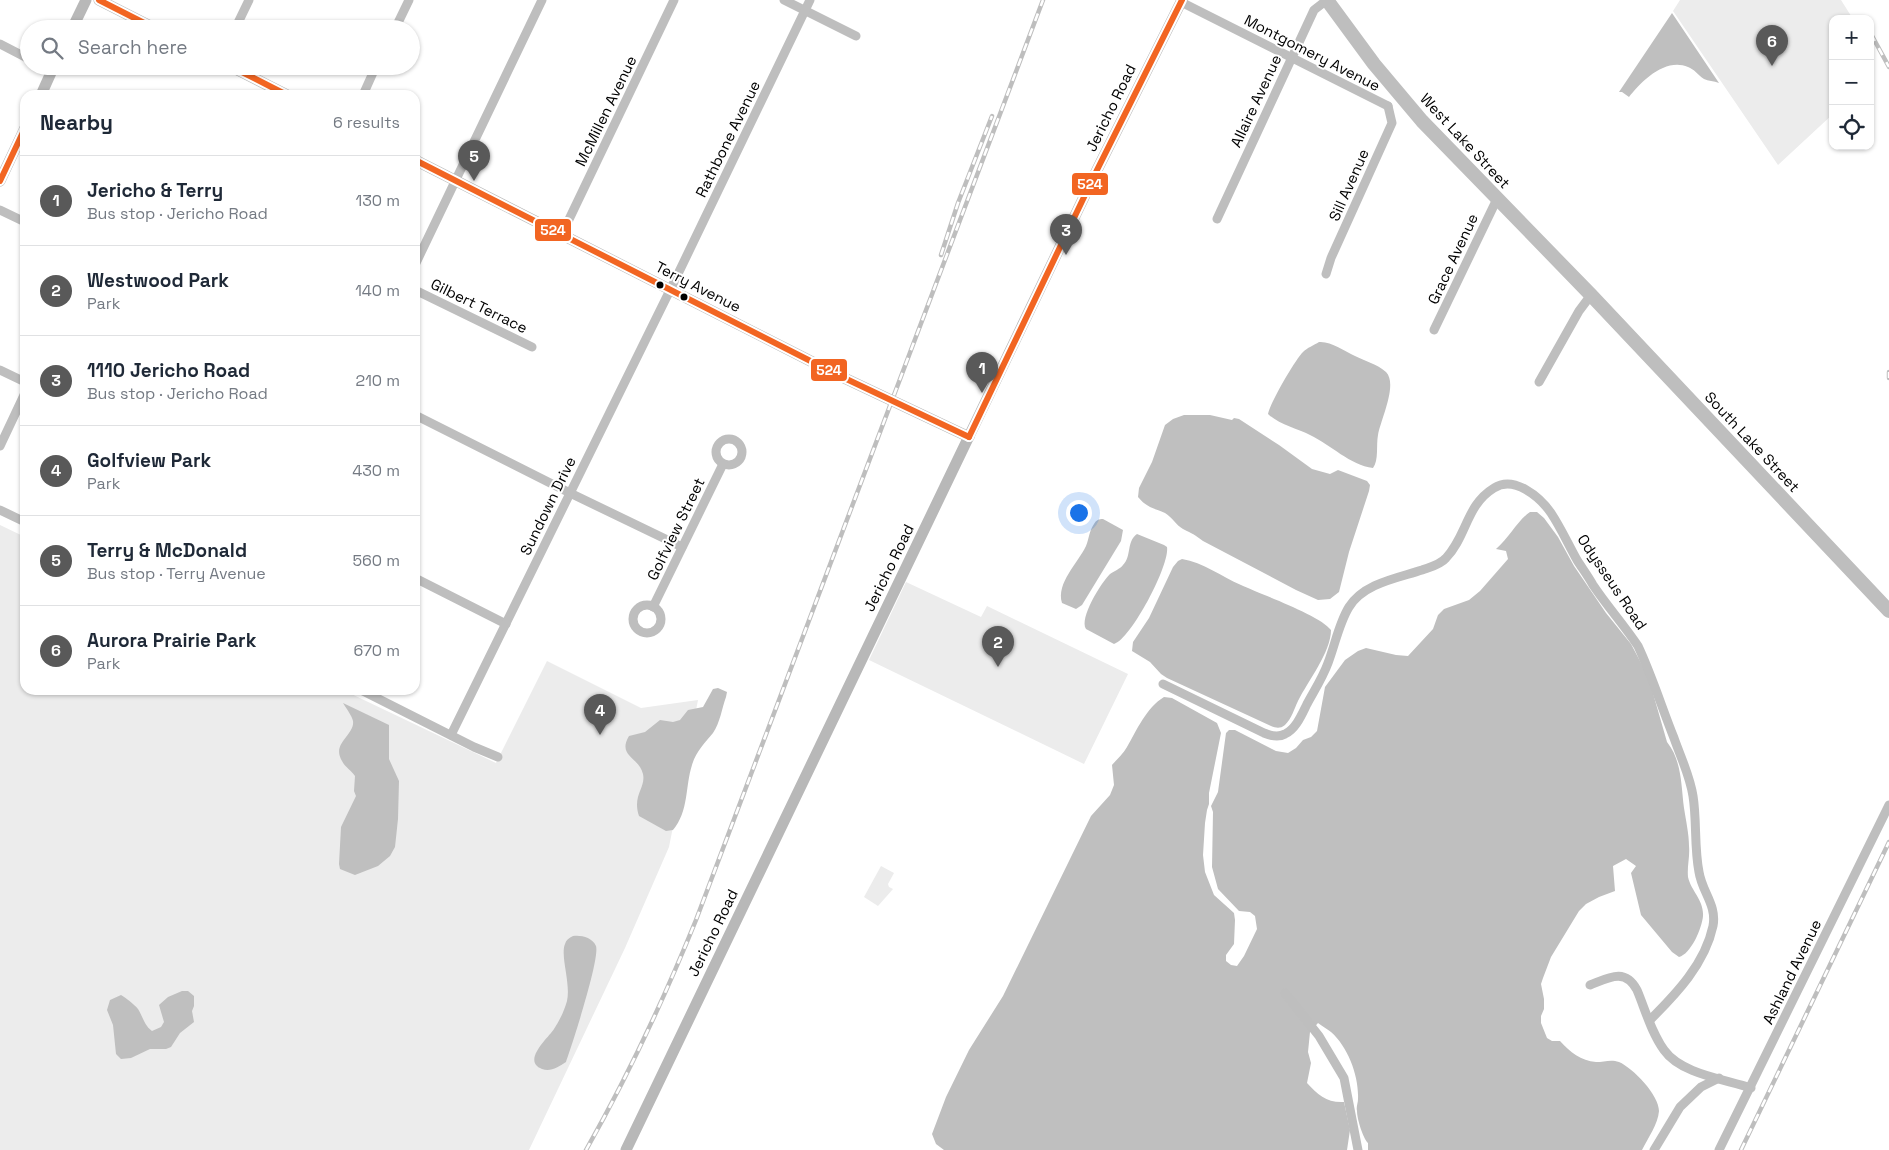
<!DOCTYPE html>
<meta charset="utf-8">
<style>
body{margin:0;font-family:"Space Grotesk",sans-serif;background:#f2f2f3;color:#1f2937}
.controls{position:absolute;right:15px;top:15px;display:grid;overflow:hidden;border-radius:10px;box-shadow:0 1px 4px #0004}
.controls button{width:45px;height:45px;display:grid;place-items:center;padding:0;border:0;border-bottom:1px solid #e0e1e3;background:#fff;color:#1f2937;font:25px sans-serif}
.you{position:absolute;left:1078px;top:512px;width:18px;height:18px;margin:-12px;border:4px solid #fff;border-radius:50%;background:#1a73e8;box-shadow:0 0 0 8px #1a73e833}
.badge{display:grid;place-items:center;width:32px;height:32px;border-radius:50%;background:#595959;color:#fff;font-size:16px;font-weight:700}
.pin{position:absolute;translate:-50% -41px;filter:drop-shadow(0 1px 2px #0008)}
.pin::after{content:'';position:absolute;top:26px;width:18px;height:15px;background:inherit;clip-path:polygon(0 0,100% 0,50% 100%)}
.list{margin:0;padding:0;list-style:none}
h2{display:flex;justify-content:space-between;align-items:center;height:65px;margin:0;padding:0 20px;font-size:21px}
h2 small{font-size:16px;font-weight:400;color:#747a83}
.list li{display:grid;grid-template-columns:32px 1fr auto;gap:15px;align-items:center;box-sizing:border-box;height:90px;padding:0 20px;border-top:1px solid #e0e1e3}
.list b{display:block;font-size:19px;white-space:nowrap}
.list p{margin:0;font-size:16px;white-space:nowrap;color:#747a83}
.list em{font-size:16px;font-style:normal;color:#747a83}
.icon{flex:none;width:28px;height:28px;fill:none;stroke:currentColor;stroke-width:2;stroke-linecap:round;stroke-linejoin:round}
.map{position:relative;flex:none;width:1889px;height:1150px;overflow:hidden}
.search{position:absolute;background:#fff;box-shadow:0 1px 4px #0004;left:20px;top:20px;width:400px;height:55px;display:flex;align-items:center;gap:12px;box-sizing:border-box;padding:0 18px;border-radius:28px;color:#747a83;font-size:19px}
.panel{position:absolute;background:#fff;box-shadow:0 1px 4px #0004;left:20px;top:90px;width:400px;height:605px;border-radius:15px}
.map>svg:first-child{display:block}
.green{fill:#ececec}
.water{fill:#bfbfbf}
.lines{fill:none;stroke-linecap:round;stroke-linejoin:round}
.street{stroke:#bebebe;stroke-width:9}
.secondary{stroke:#b8b8b8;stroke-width:11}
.primary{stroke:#bebebe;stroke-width:14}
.rail-casing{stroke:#bebebe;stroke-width:4.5}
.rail{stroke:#fff;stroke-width:2.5;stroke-dasharray:8;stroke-linecap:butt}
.bus-1-casing{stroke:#fff;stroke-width:10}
.bus-1{stroke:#f26522;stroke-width:6}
.bus-dot{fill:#000;stroke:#fff;stroke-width:2}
.labels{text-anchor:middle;stroke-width:4;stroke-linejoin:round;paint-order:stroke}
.street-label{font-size:15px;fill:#000;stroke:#fff}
.line-badge{stroke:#fff;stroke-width:2}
.badge-label{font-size:14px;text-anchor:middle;font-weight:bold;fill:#fff}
</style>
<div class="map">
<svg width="1889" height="1150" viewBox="0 0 1889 1150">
<rect width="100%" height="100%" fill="#fff"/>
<g class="green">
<polygon points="1680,0 1841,0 1853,19 1833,19 1833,114 1778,165 1673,11"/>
<polygon points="0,525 25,537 25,690 343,690 496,763 547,661 641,708 698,700 669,847 625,948 529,1150 0,1150"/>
<polygon points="906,582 981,617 987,606 1128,674 1084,764 869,660"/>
<polygon points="881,866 894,873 888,884 889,887 893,889 878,906 864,897"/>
</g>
<g class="water">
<path d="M1672,13L1719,83C1714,81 1708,81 1704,79C1698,75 1694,69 1688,67C1666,57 1641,81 1629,97L1622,92H1619Z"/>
<path d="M1319,342C1331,341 1344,351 1355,356C1365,361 1377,364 1386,372C1398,384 1381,419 1378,435C1376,445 1379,460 1373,468C1350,465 1331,445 1310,435C1298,429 1278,424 1268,414C1270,403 1295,360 1303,352C1307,348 1314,345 1319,342Z"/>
<path d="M1184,415H1210L1232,420L1234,418L1239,419L1279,445L1312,469L1330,474L1338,470L1367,481L1370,485L1369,491L1349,552L1339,592L1330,599L1318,600L1296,590L1203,541C1194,534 1193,534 1183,529C1176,525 1172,517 1165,513C1154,508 1147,508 1138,497L1139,488L1152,462L1165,425L1173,419Z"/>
<path d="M1530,512H1537L1544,518L1558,537L1574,566L1606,613L1631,644L1648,676L1667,742C1682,761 1681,785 1684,808C1686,821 1689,834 1689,846C1690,857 1687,866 1688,877C1691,891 1704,900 1703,916C1702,928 1691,954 1679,957L1672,952L1641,915L1631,873L1636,866L1626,859L1613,866L1615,891L1599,897L1586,904L1579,911L1551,957L1543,978L1541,984L1544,999V1009L1541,1016V1023L1547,1038L1552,1041H1560C1570,1052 1581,1061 1596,1062C1604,1062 1611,1059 1619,1062C1633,1068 1659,1095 1659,1111C1658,1124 1648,1138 1642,1150H1368V1143C1363,1138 1357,1119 1357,1111C1356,1107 1358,1103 1358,1099C1359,1076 1348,1047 1331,1032C1327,1029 1322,1026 1318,1023L1310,1032L1308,1052L1311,1063L1307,1083C1318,1095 1327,1103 1344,1102L1350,1130L1347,1150H944L936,1144L932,1134L946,1097L969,1050L1003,996L1091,816L1110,795L1114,785L1112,765C1117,759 1123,754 1127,747C1137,730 1146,708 1164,697L1172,698L1217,723L1221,733L1209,793V804L1207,810L1205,823L1203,855L1205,872L1214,895L1234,913L1235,920L1234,944L1226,955V961L1231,965L1237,966L1244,956L1257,929L1255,916L1250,912L1239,911L1218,889L1212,867L1213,812L1211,806L1218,792L1226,733L1229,730H1235L1276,751L1288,753L1296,748L1303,740L1311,737L1317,731L1325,687L1345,660L1358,651L1366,648L1396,655L1408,656L1433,629L1438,615L1444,609L1469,600L1480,591L1508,559L1506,551L1496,549C1509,538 1518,520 1530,512Z"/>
<path d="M1103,519L1123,530L1121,541L1082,605L1076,609L1062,603C1056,583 1078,563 1086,546C1089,539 1089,531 1094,524C1096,520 1099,519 1103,519Z"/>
<path d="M1137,534L1164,545L1167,547C1170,565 1131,639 1114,644L1086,629C1079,618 1101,583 1110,574C1114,571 1120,569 1123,565C1132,556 1126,542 1137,534Z"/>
<path d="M1182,559C1203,562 1222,577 1241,585C1260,594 1320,615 1331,630C1331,652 1308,681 1298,701C1294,709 1292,718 1285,725C1280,729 1276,728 1271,726L1167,678L1161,674L1150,662L1132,651L1133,642L1149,618L1173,567L1178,561Z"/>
<path d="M718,688L727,692L726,697C722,708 720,723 713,733C705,743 696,751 692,765C685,787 689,811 673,830L666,831L639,816C632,795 646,788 643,774C639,757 617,756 629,736L645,732L660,720L673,722L680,720L688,710L703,707L713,689Z"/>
<path d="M343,703L389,725V759L399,781L398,819L395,847L390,856L378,866L355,875L340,869L339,864L341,827L356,796L354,791L355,776C351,770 345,767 342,761C331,743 355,735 353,721C352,716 346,708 343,703Z"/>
<path d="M573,936C581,935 592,937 596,946C600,959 572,1045 566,1062C558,1067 551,1072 542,1069C521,1061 549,1037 554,1029C560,1020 564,1011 567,1001C571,983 560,956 565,944C566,940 569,938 573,936Z"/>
<path d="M182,991H188L194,996V1006L192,1011L194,1022L180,1033L171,1047L166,1049H150L131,1058L121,1059L116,1054L113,1025L107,1010L110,1000L121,995C126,998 134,1004 138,1009C143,1017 144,1025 152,1031L161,1027L164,1022L159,1005L168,997Z"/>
</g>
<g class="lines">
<g class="street">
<polyline points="784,0 856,36"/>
<polyline points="1181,2 1388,106"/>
<polyline points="235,29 249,0"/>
<polyline points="395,29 409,0"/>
<polyline points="0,44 29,59"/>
<polyline points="363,95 376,66"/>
<polyline points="0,210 25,222"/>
<polyline points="1217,219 1314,10 1327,0"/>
<polyline points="562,234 674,0"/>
<polyline points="415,265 542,0"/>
<polyline points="1326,274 1331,258 1392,123 1388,106"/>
<polyline points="415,290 532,347"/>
<polyline points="1434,330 1497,199"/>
<polyline points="0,370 25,382"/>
<polyline points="1539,382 1579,311 1591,295"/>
<polyline points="415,415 570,493 682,547"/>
<circle cx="729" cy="452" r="13"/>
<polyline points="0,446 25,393"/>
<polyline points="0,510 25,522"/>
<polyline points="415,578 506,624"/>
<circle cx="647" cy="619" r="14"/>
<polyline points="653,607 723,464"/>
<path d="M1163,684L1264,733C1271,736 1278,738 1285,734C1296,729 1302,714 1307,704C1314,691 1323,677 1328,663C1335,645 1339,623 1349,607C1364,583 1398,578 1422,570C1430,567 1440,565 1446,558C1467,536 1466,505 1494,488C1514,475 1540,497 1551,513C1561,528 1568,544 1577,560C1582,568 1588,576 1593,585C1607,606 1624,625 1638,646C1652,676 1662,708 1674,738C1681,758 1690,776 1693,796C1697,821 1694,847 1699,872C1702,892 1717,905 1713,926C1705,964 1676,994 1650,1020"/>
<polyline points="361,690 474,747 498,757"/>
<polyline points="451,735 676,278 810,0"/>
<path d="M1590,985C1608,978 1625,967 1637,990C1645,1009 1651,1032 1664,1050C1681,1074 1724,1079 1751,1088"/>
<polyline points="1285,993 1319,1036 1344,1078 1358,1150"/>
<polyline points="1654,1150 1680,1107 1701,1087 1719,1078"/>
<polyline points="1719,1150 1889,805"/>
</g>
<g class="secondary">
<polyline points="99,0 156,29"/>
<polyline points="72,29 86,0"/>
<polyline points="230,66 287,95"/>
<polyline points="41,95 54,66"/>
<polyline points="415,160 840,376 969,437"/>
<polyline points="0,181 25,128"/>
<polyline points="626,1150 1097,170 1182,0"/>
</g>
<polyline class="primary" points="1327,0 1374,64 1422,121 1591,295 1889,611"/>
<g class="rail-casing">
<g id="rail">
<polyline points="1871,34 1889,67"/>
<polyline points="941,255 958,203 992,116"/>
<polyline points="1889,372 1889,378"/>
<path d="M586,1150C628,1076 664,999 696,920L1043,0"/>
<polyline points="1741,1150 1889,842"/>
</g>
</g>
<use href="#rail" class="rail"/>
<g class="bus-1-casing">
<g id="bus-1">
<polyline points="99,0 156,29"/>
<polyline points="230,66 287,95"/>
<polyline points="415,160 840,376 969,437"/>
<polyline points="0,181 25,128"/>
<polyline points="969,437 1097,170 1182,0"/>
</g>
</g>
<use href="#bus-1" class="bus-1"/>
</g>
<g class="bus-dot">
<circle cx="660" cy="285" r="4.5"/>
<circle cx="684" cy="297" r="4.5"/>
</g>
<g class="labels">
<g class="street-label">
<text transform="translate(1312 53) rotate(27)" y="5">Montgomery Avenue</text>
<text transform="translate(1256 101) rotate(-65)" y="5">Allaire Avenue</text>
<text transform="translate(1111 108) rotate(-64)" y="5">Jericho Road</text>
<text transform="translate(606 111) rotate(-64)" y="5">McMillen Avenue</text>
<text transform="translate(728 139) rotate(-64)" y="5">Rathbone Avenue</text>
<text transform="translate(1465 141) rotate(47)" y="5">West Lake Street</text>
<text transform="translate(1349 185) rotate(-66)" y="5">Sill Avenue</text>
<text transform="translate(1453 259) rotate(-65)" y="5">Grace Avenue</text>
<text transform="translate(698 287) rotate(27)" y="5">Terry Avenue</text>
<text transform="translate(479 306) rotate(26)" y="5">Gilbert Terrace</text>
<text transform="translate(1752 442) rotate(47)" y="5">South Lake Street</text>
<text transform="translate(548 506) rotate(-64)" y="5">Sundown Drive</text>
<text transform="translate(676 529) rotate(-64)" y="5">Golfview Street</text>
<text transform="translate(889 568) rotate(-64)" y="5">Jericho Road</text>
<text transform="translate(1612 582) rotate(56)" y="5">Odysseus Road</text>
<text transform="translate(713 933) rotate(-64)" y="5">Jericho Road</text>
<text transform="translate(1792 972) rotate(-64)" y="5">Ashland Avenue</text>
</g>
</g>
<g class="line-badge">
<rect x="1071" y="172" width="38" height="24" rx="5" fill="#f26522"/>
<rect x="534" y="218" width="38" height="24" rx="5" fill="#f26522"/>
<rect x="810" y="358" width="38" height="24" rx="5" fill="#f26522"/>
</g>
<g class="badge-label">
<text x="1090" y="189">524</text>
<text x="553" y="235">524</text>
<text x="829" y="375">524</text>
</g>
</svg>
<div class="controls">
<button>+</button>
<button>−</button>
<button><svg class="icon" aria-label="locate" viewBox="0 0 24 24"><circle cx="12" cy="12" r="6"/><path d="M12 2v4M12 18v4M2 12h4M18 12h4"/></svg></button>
</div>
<div class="you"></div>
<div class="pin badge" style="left:982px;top:393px">1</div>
<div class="pin badge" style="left:998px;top:667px">2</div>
<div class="pin badge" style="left:1066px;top:255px">3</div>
<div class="pin badge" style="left:600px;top:735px">4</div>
<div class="pin badge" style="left:474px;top:181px">5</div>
<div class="pin badge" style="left:1772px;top:66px">6</div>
<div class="search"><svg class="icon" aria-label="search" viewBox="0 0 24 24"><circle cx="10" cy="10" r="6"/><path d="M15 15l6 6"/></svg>Search here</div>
<section class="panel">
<h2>Nearby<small>6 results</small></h2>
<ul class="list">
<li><span class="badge">1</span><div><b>Jericho &amp; Terry</b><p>Bus stop · Jericho Road</p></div><em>130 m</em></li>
<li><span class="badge">2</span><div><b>Westwood Park</b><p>Park</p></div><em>140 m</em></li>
<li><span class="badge">3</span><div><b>1110 Jericho Road</b><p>Bus stop · Jericho Road</p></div><em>210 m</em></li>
<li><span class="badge">4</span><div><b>Golfview Park</b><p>Park</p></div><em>430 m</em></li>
<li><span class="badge">5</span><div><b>Terry &amp; McDonald</b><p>Bus stop · Terry Avenue</p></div><em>560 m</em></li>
<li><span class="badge">6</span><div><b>Aurora Prairie Park</b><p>Park</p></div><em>670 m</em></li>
</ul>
</section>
</div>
